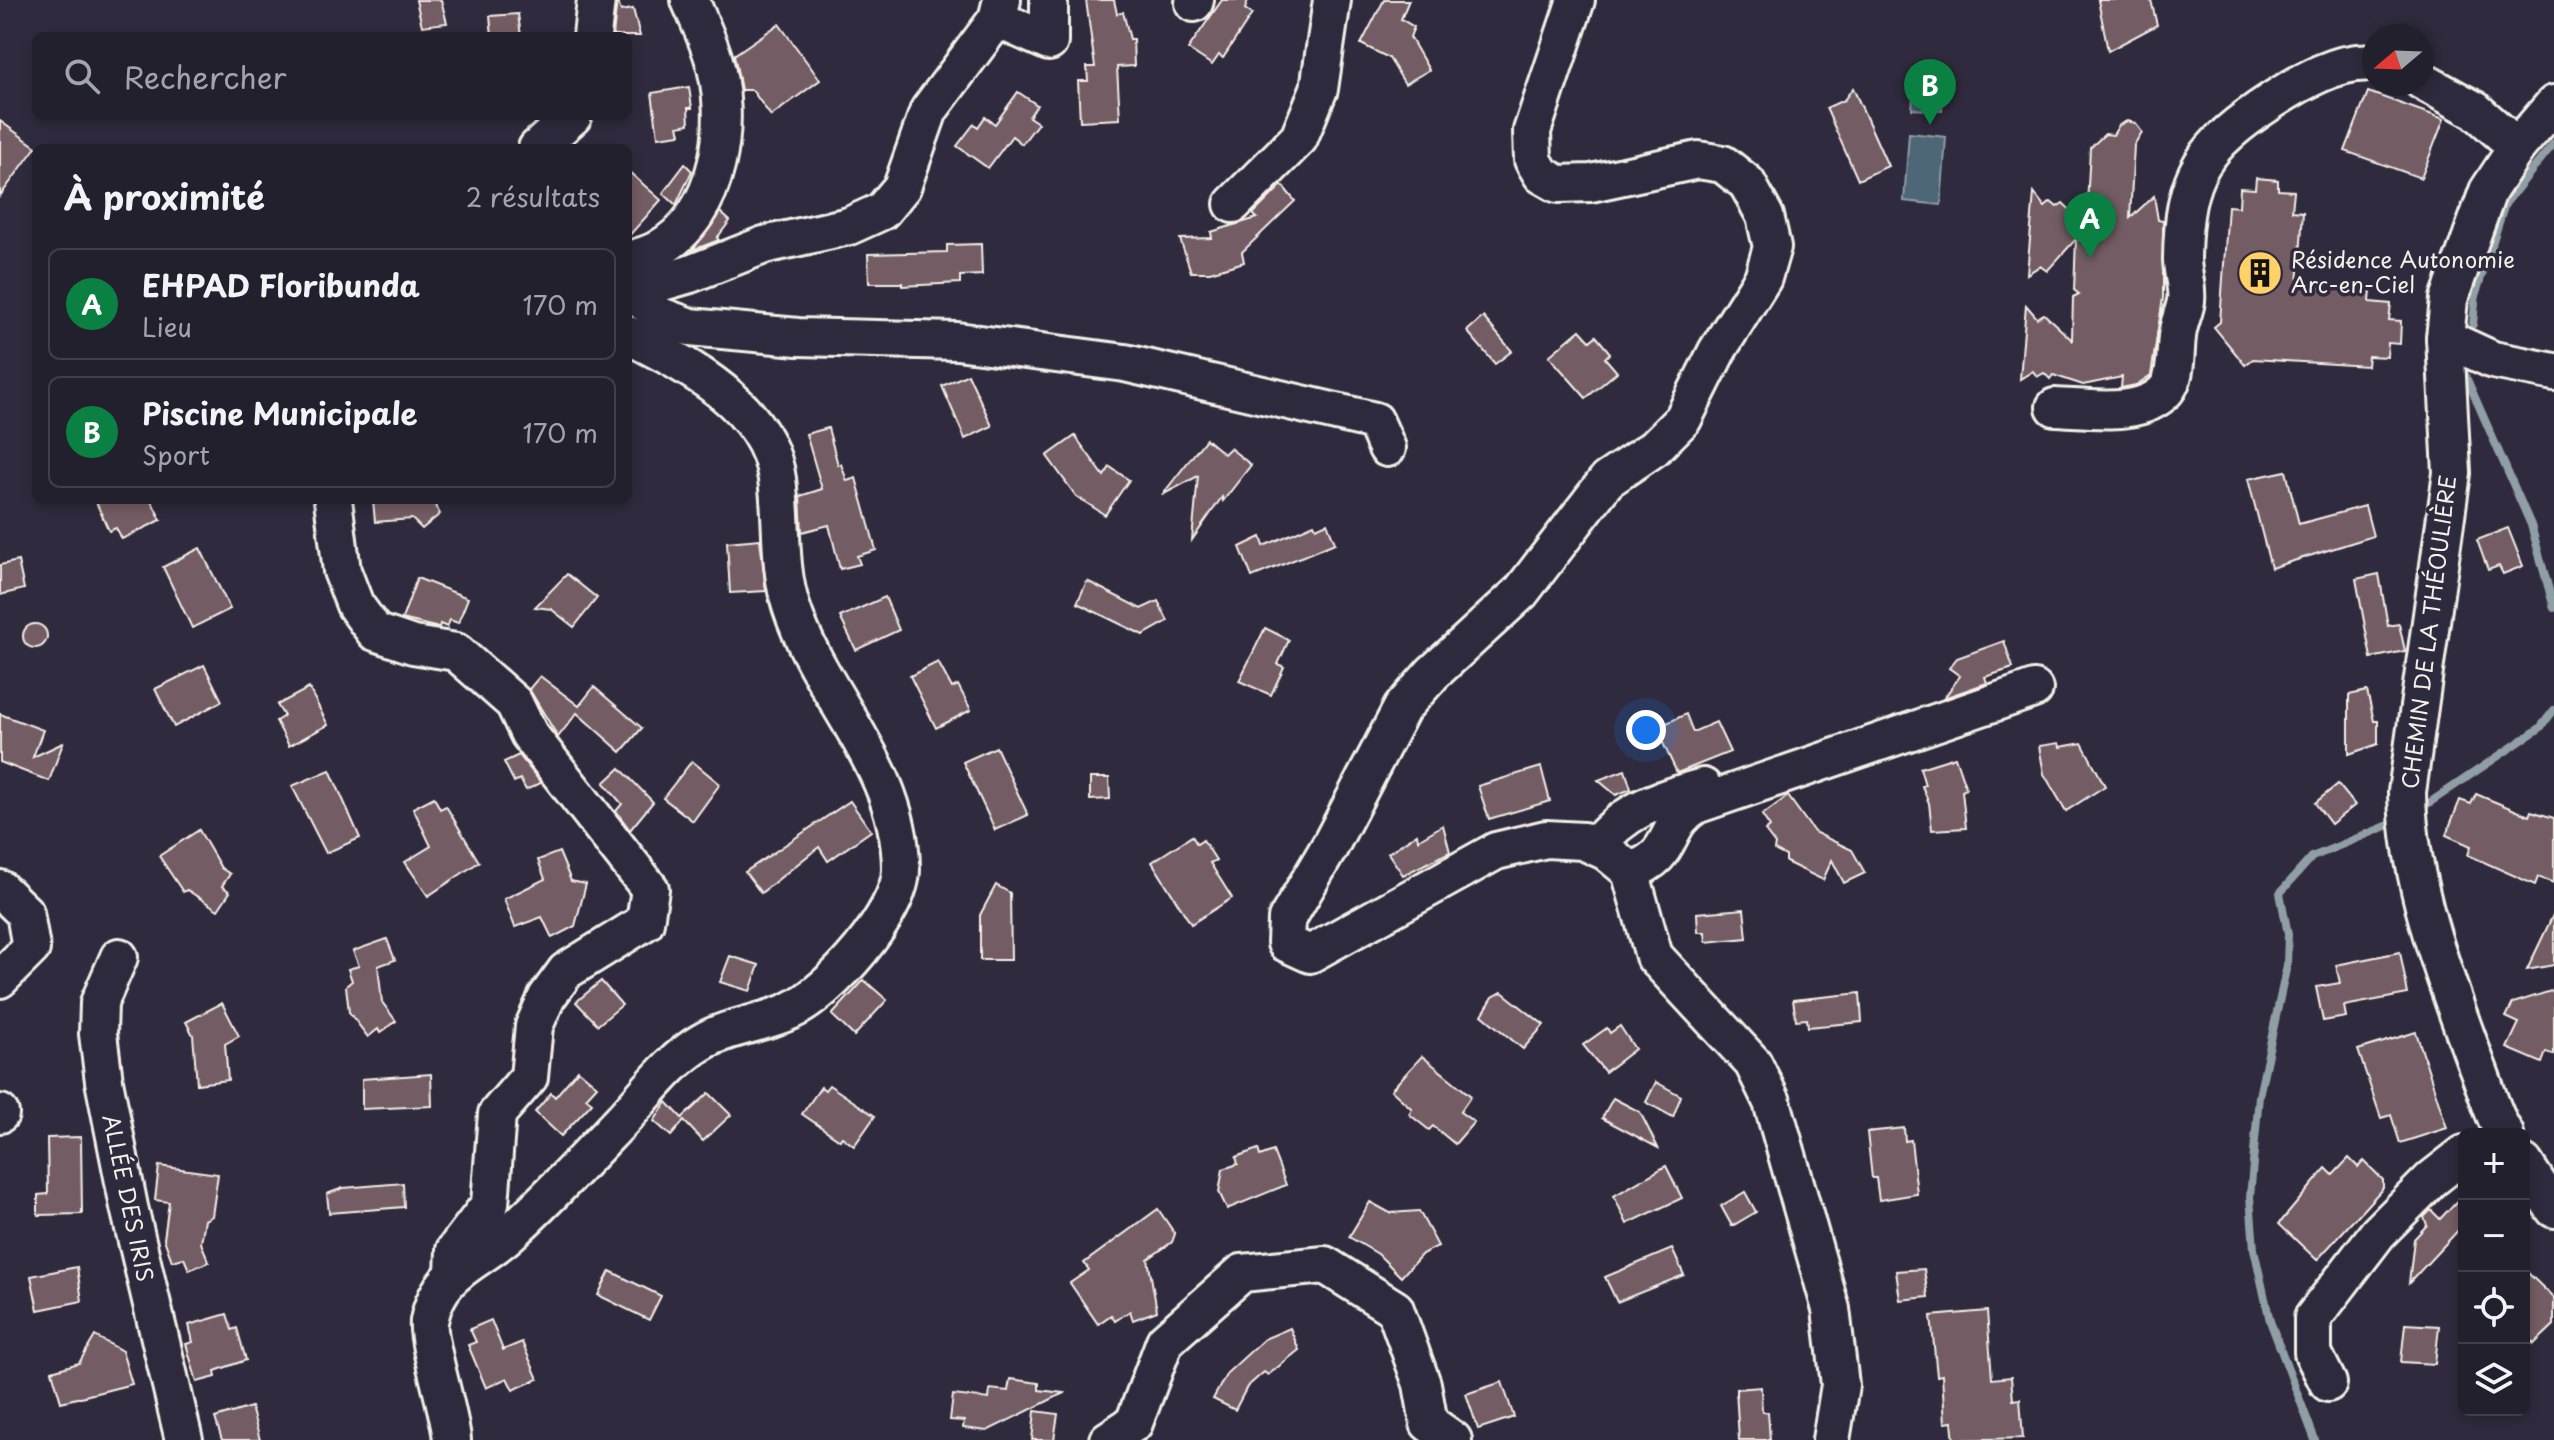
<!DOCTYPE html>
<html lang="fr">
<meta charset="utf-8">
<style>
body{margin:0;font-family:"Playpen Sans",sans-serif;background:#2b2836;color:#f1f3f6}
.controls{position:absolute;right:24px;bottom:24px;display:grid;overflow:hidden;border-radius:12px;box-shadow:0 4px 12px #0003}
.controls button{width:72px;height:72px;display:grid;place-items:center;padding:0;border:0;border-bottom:2px solid #403e4a;background:#23202e;color:#f1f3f6;font:40px sans-serif}
.compass{position:absolute;left:2362px;top:24px;width:72px;height:72px;border-radius:50%;background:#23202e;box-shadow:0 4px 12px #0003;rotate:251deg}
.you{position:absolute;left:1646px;top:730px;width:28px;height:28px;margin:-20px;border:6px solid #fff;border-radius:50%;background:#1a73e8;box-shadow:0 0 0 12px #1a73e833}
.badge{display:grid;place-items:center;width:52px;height:52px;border-radius:50%;background:#0b8043;color:#fff;font-size:26px;font-weight:700}
.pin{position:absolute;translate:-50% -66px;filter:drop-shadow(0 2px 4px #0008)}
.pin::after{content:'';position:absolute;top:42px;width:28px;height:24px;background:inherit;clip-path:polygon(0 0,100% 0,50% 100%)}
.list{margin:0;padding:0;list-style:none}
h2{display:flex;justify-content:space-between;align-items:center;height:104px;margin:0;padding:0 32px;font-size:34px}
h2 small{font-size:26px;font-weight:400;color:#a3a3aa}
.list li{display:grid;grid-template-columns:52px 1fr auto;gap:24px;align-items:center;box-sizing:border-box;height:112px;margin:0 16px 16px;padding:0 16px;border:2px solid #403e4a;border-radius:12px}
.list b{display:block;font-size:30px;white-space:nowrap}
.list p{margin:0;font-size:26px;white-space:nowrap;color:#a3a3aa}
.list em{font-size:26px;font-style:normal;color:#a3a3aa}
.icon{flex:none;width:44px;height:44px;fill:none;stroke:currentColor;stroke-width:2;stroke-linecap:round;stroke-linejoin:round}
.map{position:relative;flex:none;width:2554px;height:1440px;overflow:hidden}
.search{position:absolute;background:#23202e;box-shadow:0 4px 12px #0003;left:32px;top:32px;width:600px;height:88px;display:flex;align-items:center;gap:20px;box-sizing:border-box;padding:0 28px;border-radius:12px;color:#a3a3aa;font-size:30px}
.panel{position:absolute;background:#23202e;box-shadow:0 4px 12px #0003;left:32px;top:144px;width:600px;height:360px;border-radius:12px}
.map>svg:first-child{display:block}
.water{fill:#4e6678;stroke:#909ea5;stroke-width:2}
.lines{fill:none;stroke-linecap:round;stroke-linejoin:round}
.stream{stroke:#909ea5;stroke-width:8}
.building{fill:#735c63;stroke:#f4f1e8;stroke-width:2}
.minor-casing{stroke:#f4f1e8;stroke-width:42}
.minor{stroke:#2f2a3d;stroke-width:36}
.labels{text-anchor:middle;stroke-width:7;stroke-linejoin:round;paint-order:stroke}
.poi-label{font-size:22px;fill:#f4f1e8;stroke:#2f2a3d;text-anchor:start}
.street-label{font-size:22px;fill:#f4f1e8;stroke:#2f2a3d}
</style>
<div class="map">
<svg width="2554" height="1440" viewBox="0 0 2554 1440">
<rect width="100%" height="100%" fill="#2f2a3d"/>
<filter id="ink" filterUnits="userSpaceOnUse"><feTurbulence type="fractalNoise" baseFrequency=".0125" numOctaves="2"/><feDisplacementMap in="SourceGraphic" scale="16" xChannelSelector="R" yChannelSelector="G"/><feConvolveMatrix kernelMatrix="1 2 1 2 8 2 1 2 1" color-interpolation-filters="sRGB"/></filter>
<g filter="url(#ink)">
<g class="water">
<polygon points="1915,73 1944,75 1942,111 1912,109"/>
<polygon points="1909,133 1946,137 1941,205 1904,201"/>
</g>
<g class="lines">
<g class="stream">
<polyline points="2473,324 2476,293 2505,204 2554,143"/>
<polyline points="2463,370 2531,525 2554,608"/>
<polyline points="2426,805 2540,728 2554,710"/>
<polyline points="2315,1440 2270,1321 2254,1249 2250,1197 2259,1096 2287,965 2288,934 2280,893 2312,857 2389,825"/>
</g>
</g>
<g class="building">
<polygon points="416,0 441,0 447,23 422,26"/>
<polygon points="617,0 621,11 633,9 640,36 613,36"/>
<polygon points="1086,0 1114,0 1117,14 1123,12 1130,39 1133,39 1134,66 1117,67 1120,119 1080,121 1078,81 1088,81 1087,67 1095,67"/>
<polygon points="1222,0 1248,0 1245,9 1252,14 1223,58 1219,55 1212,65 1188,49"/>
<polygon points="1384,0 1409,0 1401,19 1414,27 1410,37 1429,70 1405,84 1389,58 1361,44"/>
<polygon points="2098,0 2151,0 2157,25 2108,51"/>
<polygon points="518,14 521,36 492,36 490,16"/>
<polygon points="779,24 820,80 771,116 752,90 741,90 734,55"/>
<polygon points="689,87 692,108 688,108 689,124 678,126 680,134 658,137 652,93"/>
<polygon points="1853,88 1888,166 1858,180 1826,108 1844,100"/>
<polygon points="1018,92 1037,105 1029,117 1038,123 1022,144 1012,136 988,168 957,146 974,124 978,127 985,117 995,124"/>
<polygon points="2368,92 2444,119 2421,178 2345,151"/>
<polygon points="0,121 36,147 0,196"/>
<polygon points="2127,121 2135,123 2142,132 2134,145 2130,218 2154,196 2158,220 2163,221 2163,298 2151,375 2136,385 2121,388 2122,377 2083,385 2053,375 2050,379 2044,373 2037,377 2033,371 2020,379 2026,305 2037,318 2044,314 2072,340 2073,297 2079,294 2074,290 2076,239 2047,271 2040,266 2027,274 2034,193 2045,207 2051,202 2057,207 2063,203 2086,225 2090,148 2105,134 2113,135 2119,125"/>
<polygon points="685,164 692,171 676,205 663,193"/>
<polygon points="628,171 661,200 628,237"/>
<polygon points="2256,178 2278,180 2278,190 2294,191 2292,211 2303,212 2298,286 2371,291 2370,302 2391,304 2389,320 2401,321 2400,344 2388,343 2387,357 2368,356 2367,366 2253,359 2245,365 2214,327 2220,322 2228,206 2239,207 2240,188 2255,189"/>
<polygon points="1282,185 1295,201 1242,252 1244,262 1210,272 1191,272 1180,239 1212,238 1211,232 1257,218 1253,214"/>
<polygon points="720,212 730,221 717,238 719,240 693,250"/>
<polygon points="981,244 982,275 960,276 960,283 902,286 902,283 869,283 868,254 947,252 947,245"/>
<polygon points="1483,317 1512,351 1495,364 1467,331"/>
<polygon points="1580,330 1590,341 1596,336 1610,353 1605,358 1617,372 1586,398 1549,356"/>
<polygon points="968,374 992,426 965,439 942,386"/>
<polygon points="828,428 838,465 841,464 847,481 856,478 876,550 857,556 860,564 840,569 829,525 802,532 800,496 822,489 806,434"/>
<polygon points="1075,436 1104,476 1110,467 1129,480 1105,515 1076,496 1047,456"/>
<polygon points="1206,439 1224,454 1230,448 1251,465 1223,501 1222,497 1192,540 1198,476 1162,495"/>
<polygon points="2286,471 2299,524 2365,506 2373,536 2271,568 2248,479"/>
<polygon points="95,500 151,500 161,520 122,539 116,528 109,531"/>
<polygon points="373,500 432,500 440,514 422,529 412,519 375,522"/>
<polygon points="1327,523 1335,543 1252,577 1240,547 1261,537 1264,546 1314,524 1316,528"/>
<polygon points="2508,528 2523,566 2503,574 2499,566 2488,570 2477,540"/>
<polygon points="760,539 766,591 730,593 727,542"/>
<polygon points="200,548 230,609 192,628 163,567"/>
<polygon points="18,561 24,589 0,595 0,565"/>
<polygon points="567,574 597,598 574,627 551,609 535,607"/>
<polygon points="2379,574 2388,626 2399,624 2405,651 2371,658 2356,579"/>
<polygon points="417,578 468,598 458,623 450,620 447,627 440,624 439,628 402,619"/>
<polygon points="1087,581 1141,609 1158,601 1168,621 1143,635 1077,603"/>
<polygon points="885,597 899,630 856,650 840,617"/>
<circle cx="35" cy="636" r="12"/>
<polygon points="1265,628 1289,640 1278,664 1284,667 1271,695 1239,681"/>
<polygon points="2004,641 2013,668 1985,677 1987,683 1944,698 1960,676 1949,668 1957,658"/>
<polygon points="938,662 952,688 958,685 971,710 936,728 910,676"/>
<polygon points="204,665 222,701 174,727 155,689"/>
<polygon points="540,676 579,706 594,687 642,728 621,752 577,713 558,737 529,689"/>
<polygon points="309,688 328,725 289,746 276,721 284,716 277,705"/>
<polygon points="2367,691 2374,721 2378,721 2378,744 2349,754 2349,695"/>
<polygon points="0,714 43,730 33,757 63,743 49,781 0,762"/>
<polygon points="1686,714 1693,732 1716,722 1730,752 1677,773 1656,728"/>
<polygon points="2059,743 2060,747 2082,743 2105,786 2066,811 2044,774 2039,746"/>
<polygon points="996,747 1028,815 995,830 963,762"/>
<polygon points="519,755 541,783 526,790 520,779 514,782 504,762"/>
<polygon points="1955,757 1966,789 1962,791 1966,828 1932,830 1929,803 1922,786 1925,785 1920,768"/>
<polygon points="692,761 720,784 693,821 663,798"/>
<polygon points="1541,767 1550,801 1489,819 1478,786"/>
<polygon points="620,768 653,802 630,830 616,811 622,804 604,783"/>
<polygon points="330,770 360,838 326,853 292,786"/>
<polygon points="1625,770 1631,789 1616,795 1598,780"/>
<polygon points="1090,778 1109,778 1110,799 1090,800"/>
<polygon points="2338,784 2355,805 2331,824 2315,803"/>
<polygon points="2476,794 2529,816 2531,811 2554,818 2554,883 2538,877 2535,885 2468,855 2471,846 2446,835 2460,800 2471,804"/>
<polygon points="1788,796 1814,832 1852,850 1865,873 1844,883 1832,860 1823,880 1786,862 1786,856 1774,850 1775,844 1765,831 1770,827 1762,815"/>
<polygon points="434,797 440,809 446,806 479,862 428,896 405,862 431,846 413,808"/>
<polygon points="850,801 871,831 828,861 819,847 761,893 745,872"/>
<polygon points="1443,825 1450,852 1403,875 1388,853 1417,834 1418,840"/>
<polygon points="199,830 221,868 230,874 222,886 230,892 218,910 187,890 183,892 159,856"/>
<polygon points="1192,836 1197,844 1203,840 1216,860 1210,863 1232,898 1191,924 1152,862"/>
<polygon points="559,852 571,881 586,884 575,926 552,938 542,917 515,927 504,899 545,879 538,860"/>
<polygon points="996,885 1010,893 1011,960 980,960 980,915"/>
<polygon points="1744,909 1747,938 1706,942 1705,932 1698,932 1697,913"/>
<polygon points="2554,913 2554,965 2527,970"/>
<polygon points="387,939 395,960 378,966 382,1002 396,1021 380,1033 378,1029 368,1037 349,1012 346,986 352,981 348,969 359,966 353,951"/>
<polygon points="2400,952 2408,994 2344,1006 2346,1017 2323,1021 2316,987 2340,983 2336,965"/>
<polygon points="730,956 759,965 750,991 720,982"/>
<polygon points="864,980 887,1000 854,1036 832,1015"/>
<polygon points="601,981 622,1005 598,1025 576,1002"/>
<polygon points="2554,990 2554,1055 2546,1052 2542,1063 2507,1048 2519,1023 2506,1017 2513,1003"/>
<polygon points="1502,992 1544,1025 1523,1049 1482,1015 1493,997"/>
<polygon points="1860,993 1862,1022 1808,1027 1807,1019 1796,1020 1793,1000"/>
<polygon points="222,1003 239,1036 225,1044 228,1080 197,1084 193,1035 186,1022"/>
<polygon points="1620,1026 1635,1049 1605,1072 1583,1045 1607,1028 1610,1033"/>
<polygon points="2416,1032 2447,1128 2400,1143 2391,1115 2381,1118 2358,1050"/>
<polygon points="1422,1056 1471,1096 1460,1112 1474,1122 1455,1144 1433,1126 1429,1130 1409,1114 1412,1109 1391,1090"/>
<polygon points="578,1070 597,1086 586,1098 592,1103 561,1136 535,1112 551,1093 555,1097"/>
<polygon points="431,1074 432,1106 362,1109 362,1079"/>
<polygon points="1656,1082 1681,1096 1673,1117 1646,1102"/>
<polygon points="829,1085 875,1116 854,1146 842,1137 840,1140 802,1114 821,1087 825,1090"/>
<polygon points="709,1093 731,1115 703,1141 684,1121 671,1136 654,1121 667,1102 682,1118"/>
<polygon points="1613,1098 1640,1112 1658,1148 1602,1118"/>
<polygon points="1904,1128 1905,1141 1911,1140 1917,1194 1879,1200 1876,1178 1872,1178 1867,1132"/>
<polygon points="81,1137 82,1214 38,1215 38,1195 48,1194 47,1138"/>
<polygon points="1258,1149 1260,1156 1273,1151 1286,1185 1227,1209 1219,1192 1223,1169 1238,1164 1236,1157"/>
<polygon points="2349,1158 2358,1167 2364,1161 2383,1180 2383,1188 2317,1260 2279,1224 2326,1168 2333,1175"/>
<polygon points="159,1166 218,1174 212,1216 205,1220 201,1243 209,1262 189,1270 184,1258 172,1261 164,1239 169,1202 155,1200"/>
<polygon points="1666,1166 1682,1198 1627,1224 1614,1196"/>
<polygon points="403,1183 404,1207 329,1213 327,1194 343,1188"/>
<polygon points="1745,1192 1756,1212 1732,1226 1721,1206"/>
<polygon points="2464,1193 2464,1224 2409,1283 2414,1239 2427,1225 2424,1217 2431,1210 2440,1219"/>
<polygon points="1370,1202 1390,1213 1419,1211 1438,1246 1422,1254 1401,1277 1378,1254 1349,1237"/>
<polygon points="1158,1209 1175,1234 1172,1242 1148,1259 1157,1311 1133,1320 1130,1311 1115,1321 1111,1315 1098,1324 1070,1283 1089,1270 1084,1263"/>
<polygon points="1672,1249 1684,1275 1617,1302 1605,1277"/>
<polygon points="77,1267 82,1301 38,1310 31,1276"/>
<polygon points="1924,1269 1928,1297 1900,1300 1896,1271"/>
<polygon points="2524,1269 2554,1298 2554,1325 2534,1344 2524,1333"/>
<polygon points="610,1271 661,1296 649,1320 598,1295"/>
<polygon points="1987,1311 1992,1379 2011,1377 2013,1400 2020,1399 2023,1438 1954,1440 1952,1422 1945,1423 1942,1375 1937,1376 1931,1316"/>
<polygon points="227,1314 232,1330 237,1328 246,1360 215,1371 216,1377 197,1382 186,1344 193,1342 189,1325"/>
<polygon points="491,1320 503,1350 522,1342 538,1379 513,1390 507,1378 486,1388 468,1345 476,1342 470,1329"/>
<polygon points="2405,1324 2439,1326 2435,1364 2401,1362"/>
<polygon points="1290,1328 1299,1350 1268,1375 1264,1372 1247,1387 1235,1410 1213,1399 1227,1373 1264,1339"/>
<polygon points="95,1336 122,1351 132,1384 61,1402 52,1371 79,1363"/>
<polygon points="1010,1379 1039,1383 1039,1390 1064,1393 987,1431 963,1428 964,1421 950,1420 953,1395 989,1399 990,1389 1008,1391"/>
<polygon points="1502,1382 1514,1417 1478,1429 1466,1394"/>
<polygon points="1761,1387 1762,1412 1768,1412 1770,1440 1739,1440 1736,1389"/>
<polygon points="251,1407 260,1440 222,1440 215,1418"/>
<polygon points="1035,1411 1058,1414 1054,1440 1032,1440"/>
</g>
<g class="lines">
<g class="minor-casing">
<g id="minor">
<polyline points="1576,0 1532,131 1533,160 1542,175 1558,184 1591,183 1698,160 1723,164 1747,183 1765,216 1772,247 1763,278 1717,351 1683,419 1654,448 1607,480 1521,592 1433,673 1402,708 1330,846 1287,919 1286,943 1310,954 1496,851 1546,839 1583,841 1607,852 1630,871 1654,956 1753,1063 1772,1102 1831,1309 1840,1385 1831,1440"/>
<polyline points="1194,3 1195,0"/>
<polyline points="997,19 1049,42 1049,0"/>
<polyline points="592,36 596,0"/>
<polyline points="2422,81 2475,110 2517,147"/>
<polyline points="537,148 573,116"/>
<polyline points="1233,204 1299,138 1319,89 1332,0"/>
<path d="M628,261C637,257 648,255 657,250C721,215 733,120 713,57C707,38 698,19 690,0"/>
<polyline points="630,290 660,316 690,327 798,337 957,341 1125,363 1375,421 1387,448"/>
<polyline points="628,292 690,274 764,245 849,226 882,211 902,187 929,110 997,19 1002,0"/>
<polyline points="2445,338 2493,360 2554,372"/>
<path d="M2055,407C2087,408 2142,418 2166,390C2177,377 2175,352 2177,337C2178,324 2184,313 2186,301C2188,288 2182,273 2182,259C2183,173 2203,146 2273,100C2301,82 2339,59 2374,63"/>
<polyline points="333,500 342,571 355,605 375,632 413,645 456,652 514,703 529,734 650,889 645,922 566,971 547,997 534,1026 529,1077 497,1114 490,1204 455,1250 454,1273"/>
<path d="M1596,846C1628,807 1656,801 1703,787"/>
<path d="M1630,871C1677,856 1661,826 1696,805L2034,689"/>
<polyline points="0,889 25,913 31,948 0,979"/>
<polyline points="119,957 99,1003 98,1034 104,1081 129,1207 184,1440"/>
<polyline points="0,1113 0,1114"/>
<path d="M2505,1134C2492,1114 2486,1088 2477,1066C2446,982 2408,882 2407,792L2452,473L2445,338L2449,299L2488,191L2517,147L2554,104"/>
<polyline points="2524,1163 2554,1209"/>
<polyline points="2328,1383 2313,1353 2313,1318 2378,1233 2432,1179 2464,1154"/>
<path d="M452,1440C450,1412 426,1341 429,1321C439,1270 476,1264 509,1234C548,1199 584,1160 620,1122C646,1095 669,1061 702,1042C729,1026 762,1024 790,1011C829,994 902,912 901,868C900,765 820,697 791,606C778,565 783,522 777,479C767,405 687,365 628,335"/>
<polyline points="1108,1440 1134,1423 1165,1341 1242,1273 1325,1265 1395,1309 1422,1384 1429,1423 1453,1440"/>
</g>
</g>
<use href="#minor" class="minor"/>
</g>
</g>
<defs>
<g id="building-disc" transform="scale(2.3)"><circle r="9.5" fill="#ffd166" stroke="#2f2a3d"/><path d="M-4-6H4V6H1V3H-1V6H-4ZM-2.5-4.3h1.7v1.8h-1.7ZM.8-4.3h1.7v1.8H.8ZM-2.5-1h1.7V.8h-1.7ZM.8-1h1.7V.8H.8Z" fill="#111"/></g>
</defs>
<g fill-rule="evenodd">
<use href="#building-disc" x="2260" y="273"/>
</g>
<g class="labels">
<g class="poi-label">
<text x="2291" y="268">Résidence Autonomie<tspan x="2291" dy="25">Arc-en-Ciel</tspan></text>
</g>
<g class="street-label">
<text transform="translate(2429 632) rotate(-83)" y="8">CHEMIN DE LA THÉOULIÈRE</text>
<text transform="translate(128 1198) rotate(78)" y="8">ALLÉE DES IRIS</text>
</g>
</g>
</svg>
<div class="controls">
<button>+</button>
<button>−</button>
<button><svg class="icon" aria-label="locate" viewBox="0 0 24 24"><circle cx="12" cy="12" r="6"/><path d="M12 2v4M12 18v4M2 12h4M18 12h4"/></svg></button>
<button><svg class="icon" aria-label="layers" viewBox="0 0 24 24"><path d="M12 4l9 5-9 5-9-5zM3 14l9 5 9-5"/></svg></button>
</div>
<svg class="compass" viewBox="-18 -18 36 36"><path d="M0-13l5 13h-10z" fill="#e53935"/><path d="M0 13l5-13h-10z" fill="#a3a3aa"/></svg>
<div class="you"></div>
<div class="pin badge" style="left:2090px;top:258px">A</div>
<div class="pin badge" style="left:1930px;top:125px">B</div>
<div class="search"><svg class="icon" aria-label="search" viewBox="0 0 24 24"><circle cx="10" cy="10" r="6"/><path d="M15 15l6 6"/></svg>Rechercher</div>
<section class="panel">
<h2>À proximité<small>2 résultats</small></h2>
<ul class="list">
<li><span class="badge">A</span><div><b>EHPAD Floribunda</b><p>Lieu</p></div><em>170 m</em></li>
<li><span class="badge">B</span><div><b>Piscine Municipale</b><p>Sport</p></div><em>170 m</em></li>
</ul>
</section>
</div>
